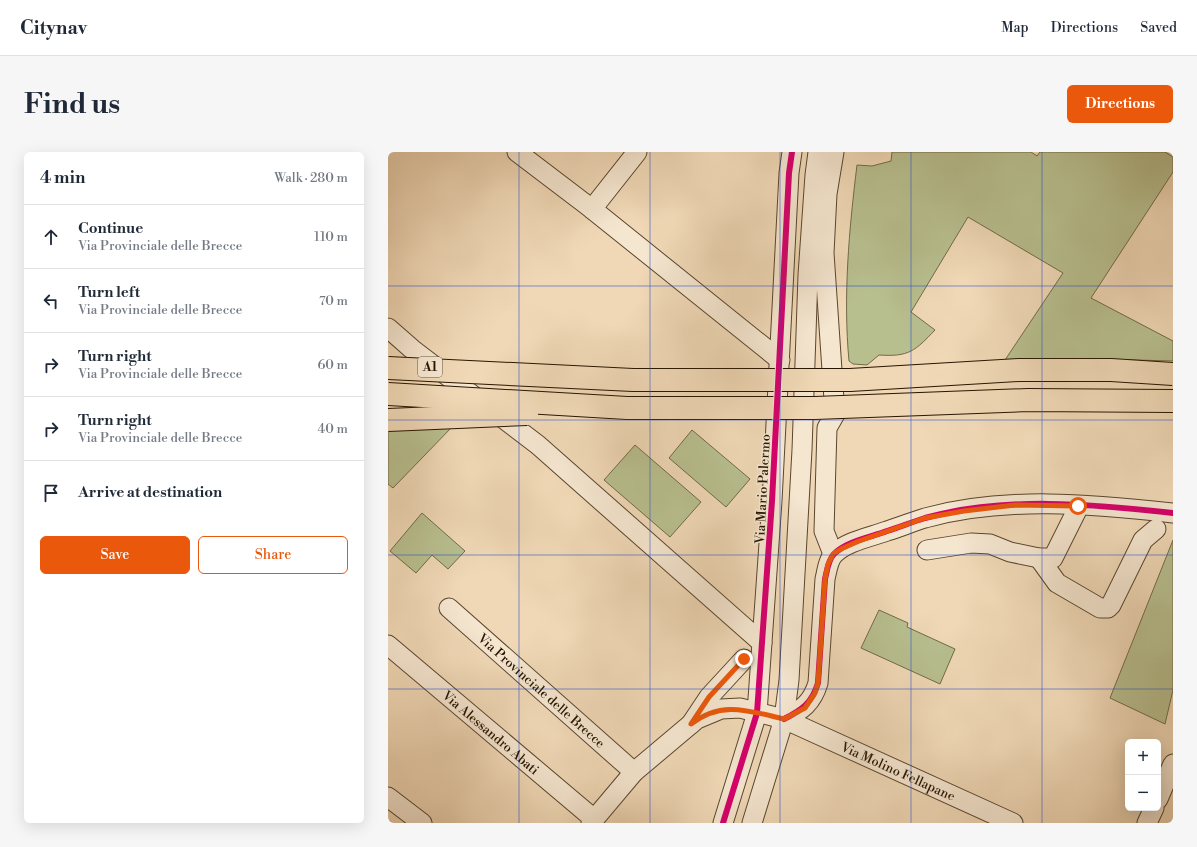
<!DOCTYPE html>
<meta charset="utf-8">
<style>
body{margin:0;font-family:"Libre Bodoni",serif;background:#f6f6f7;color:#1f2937}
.controls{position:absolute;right:12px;bottom:12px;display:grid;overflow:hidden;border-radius:6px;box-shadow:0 4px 16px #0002}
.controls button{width:36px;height:36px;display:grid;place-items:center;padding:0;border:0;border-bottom:1px solid #e0e1e3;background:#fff;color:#1f2937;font:20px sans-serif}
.stop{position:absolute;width:12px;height:12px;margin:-9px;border:3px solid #ea580c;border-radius:50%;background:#fff}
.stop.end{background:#ea580c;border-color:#fff;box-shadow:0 1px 4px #0008}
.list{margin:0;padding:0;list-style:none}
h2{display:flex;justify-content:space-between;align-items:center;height:52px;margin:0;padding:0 16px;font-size:17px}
h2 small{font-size:13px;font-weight:400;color:#747a83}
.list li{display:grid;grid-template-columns:26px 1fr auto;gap:12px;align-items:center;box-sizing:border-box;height:64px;padding:0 16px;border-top:1px solid #e0e1e3}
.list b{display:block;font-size:15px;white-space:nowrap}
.list p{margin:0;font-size:13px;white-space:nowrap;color:#747a83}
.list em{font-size:13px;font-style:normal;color:#747a83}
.actions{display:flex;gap:8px;padding:12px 16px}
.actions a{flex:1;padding:9px 0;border:1px solid #ea580c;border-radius:6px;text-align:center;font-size:14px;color:#ea580c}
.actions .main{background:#ea580c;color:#fff}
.icon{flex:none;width:22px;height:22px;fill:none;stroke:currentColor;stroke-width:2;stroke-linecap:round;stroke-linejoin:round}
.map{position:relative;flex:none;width:785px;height:671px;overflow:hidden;border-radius:6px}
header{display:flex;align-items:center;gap:24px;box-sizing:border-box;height:56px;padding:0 20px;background:#fff;border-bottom:1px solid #e0e1e3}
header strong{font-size:19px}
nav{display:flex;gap:22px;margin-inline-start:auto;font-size:14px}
.intro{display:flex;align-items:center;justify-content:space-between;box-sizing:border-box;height:96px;padding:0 24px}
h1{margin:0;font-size:28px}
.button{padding:10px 18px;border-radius:6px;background:#ea580c;color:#fff;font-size:14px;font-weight:700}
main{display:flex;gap:24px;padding:0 24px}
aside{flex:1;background:#fff;border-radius:6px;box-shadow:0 4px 16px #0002}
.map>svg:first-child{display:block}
.green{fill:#b8bf8f;stroke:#706a48}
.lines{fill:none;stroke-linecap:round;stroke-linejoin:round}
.minor-casing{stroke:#5a462e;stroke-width:21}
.minor{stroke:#f5e6d0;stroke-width:19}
.highway-bridge-casing{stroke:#281500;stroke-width:24;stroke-linecap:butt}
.highway-bridge{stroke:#f0d8b6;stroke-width:22}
.cycleway-casing{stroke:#f5e6d0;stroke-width:8}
.cycleway{stroke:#d6006c;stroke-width:6}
.route{stroke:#ea580c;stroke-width:5}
.grid{fill:none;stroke:#1d4ed8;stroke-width:1;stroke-opacity:0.55}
.labels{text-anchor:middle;stroke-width:3;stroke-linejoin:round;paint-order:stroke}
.shield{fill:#f5e6d0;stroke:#66543e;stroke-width:1}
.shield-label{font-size:12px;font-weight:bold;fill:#281500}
.street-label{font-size:13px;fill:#281500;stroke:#f5e6d0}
</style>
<header>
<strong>Citynav</strong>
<nav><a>Map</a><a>Directions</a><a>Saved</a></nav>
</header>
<div class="intro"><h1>Find us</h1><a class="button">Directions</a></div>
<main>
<aside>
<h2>4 min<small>Walk · 280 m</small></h2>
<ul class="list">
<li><svg class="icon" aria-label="ahead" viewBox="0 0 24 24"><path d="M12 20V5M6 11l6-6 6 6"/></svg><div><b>Continue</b><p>Via Provinciale delle Brecce</p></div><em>110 m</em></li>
<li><svg class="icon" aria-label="left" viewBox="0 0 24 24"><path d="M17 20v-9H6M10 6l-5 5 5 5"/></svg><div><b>Turn left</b><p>Via Provinciale delle Brecce</p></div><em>70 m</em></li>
<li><svg class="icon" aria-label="right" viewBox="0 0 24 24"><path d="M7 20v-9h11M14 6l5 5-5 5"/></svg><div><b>Turn right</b><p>Via Provinciale delle Brecce</p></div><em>60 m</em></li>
<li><svg class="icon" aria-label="right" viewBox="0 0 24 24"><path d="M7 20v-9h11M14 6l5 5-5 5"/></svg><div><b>Turn right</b><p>Via Provinciale delle Brecce</p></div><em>40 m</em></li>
<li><svg class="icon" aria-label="arrive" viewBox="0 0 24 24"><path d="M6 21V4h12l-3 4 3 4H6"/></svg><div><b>Arrive at destination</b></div></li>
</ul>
<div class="actions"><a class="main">Save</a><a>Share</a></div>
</aside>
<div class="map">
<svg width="785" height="671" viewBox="0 0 785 671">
<rect width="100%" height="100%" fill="#f0d8b6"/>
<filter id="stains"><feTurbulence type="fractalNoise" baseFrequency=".005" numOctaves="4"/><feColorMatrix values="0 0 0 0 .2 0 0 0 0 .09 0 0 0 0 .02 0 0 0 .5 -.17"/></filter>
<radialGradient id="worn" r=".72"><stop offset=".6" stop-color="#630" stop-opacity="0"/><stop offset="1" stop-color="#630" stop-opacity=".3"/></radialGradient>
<g class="green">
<path d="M504,0H643L649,4L652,0H777L785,5V20L703,146L785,189V209L712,207L617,208L675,121L580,65L523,160L547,178C527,199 521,205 491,203L479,213L465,212L461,209C455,144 461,78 469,13L484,14L503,9Z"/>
<polygon points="0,276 63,276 5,336 0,332"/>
<polygon points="304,278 362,327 338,355 281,306"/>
<polygon points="247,293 313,350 282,385 216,328"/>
<polygon points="34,361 77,399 60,417 44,403 28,421 2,399"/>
<polygon points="785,388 785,538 777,572 722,546"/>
<polygon points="491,458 520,471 519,475 567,497 552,532 473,496"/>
</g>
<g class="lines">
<g class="minor-casing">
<g id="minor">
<polyline points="129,0 204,57 392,208"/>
<polyline points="204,57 249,0"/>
<polyline points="0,176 24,197 150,293 374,491"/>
<polyline points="539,398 583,391 602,392 622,400 651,406 665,406 691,354"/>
<polyline points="445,402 436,379 439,276 447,262 436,101 439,42 446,0"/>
<polyline points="651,406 669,431 712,456 720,456 723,453 755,388 768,377"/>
<path id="s1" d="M61,456L246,620"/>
<path id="s2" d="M0,493L206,667"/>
<path d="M396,567C414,558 424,551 430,531L437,427C439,419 440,408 446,402C459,389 483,385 499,379C512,375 524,370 537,366C616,344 704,352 785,361"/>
<polyline points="303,572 321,545 356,507"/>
<polyline points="0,645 34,671"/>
<polyline points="770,647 785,612"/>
<path id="s3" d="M203,671L246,620L303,572L309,567L333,557L352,556L396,567L625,671"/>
<polyline points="335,671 369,561 384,349 401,21 404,0"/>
<polyline points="364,671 396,567 401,528 414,298 420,123 427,23 430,0"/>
<polyline points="759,671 766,656"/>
</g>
</g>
<use href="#minor" class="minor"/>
<g class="highway-bridge-casing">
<g id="highway-bridge">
<polyline points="0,216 245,228 462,228 631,218 723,218 785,222"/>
<polyline points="0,242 239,256 427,256 640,248 785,249"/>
<polyline points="0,268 139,262"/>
</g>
</g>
<use href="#highway-bridge" class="highway-bridge"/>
<g class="cycleway-casing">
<g id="cycleway">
<path d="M396,567C414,558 424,551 430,531L437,427C439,419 440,408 446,402C459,389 483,385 499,379C512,375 524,370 537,366C616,344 704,352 785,361"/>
<polyline points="335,671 369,561 384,349 401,21 404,0"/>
</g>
</g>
<use href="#cycleway" class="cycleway"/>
</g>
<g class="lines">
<path class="route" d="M356,507L321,545L303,572C334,548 361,559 396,567L417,556L427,541L430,531L437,427L440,412L445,402L453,397L471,389L537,366L576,359L627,353L690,354"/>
</g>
<path class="grid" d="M131,0V671M262,0V671M392,0V671M523,0V671M654,0V671M0,134H785M0,268H785M0,403H785M0,537H785"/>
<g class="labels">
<rect class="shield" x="30" y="205" width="24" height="20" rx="3"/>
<g class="shield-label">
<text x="42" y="219">A1</text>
</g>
<g class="street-label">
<text transform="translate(374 337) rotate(-87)" y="5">Via Mario Palermo</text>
<text dy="5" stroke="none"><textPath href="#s1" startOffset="124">Via Provinciale delle Brecce</textPath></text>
<text dy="5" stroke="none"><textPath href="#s2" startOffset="135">Via Alessandro Abati</textPath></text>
<text dy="5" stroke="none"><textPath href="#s3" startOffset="365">Via Molino Fellapane</textPath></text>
</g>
</g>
<rect width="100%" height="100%" filter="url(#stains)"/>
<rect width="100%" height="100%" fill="url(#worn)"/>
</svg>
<div class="controls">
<button>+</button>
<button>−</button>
</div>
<div class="stop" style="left:690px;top:354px"></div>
<div class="stop end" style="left:356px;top:507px"></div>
</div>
</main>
